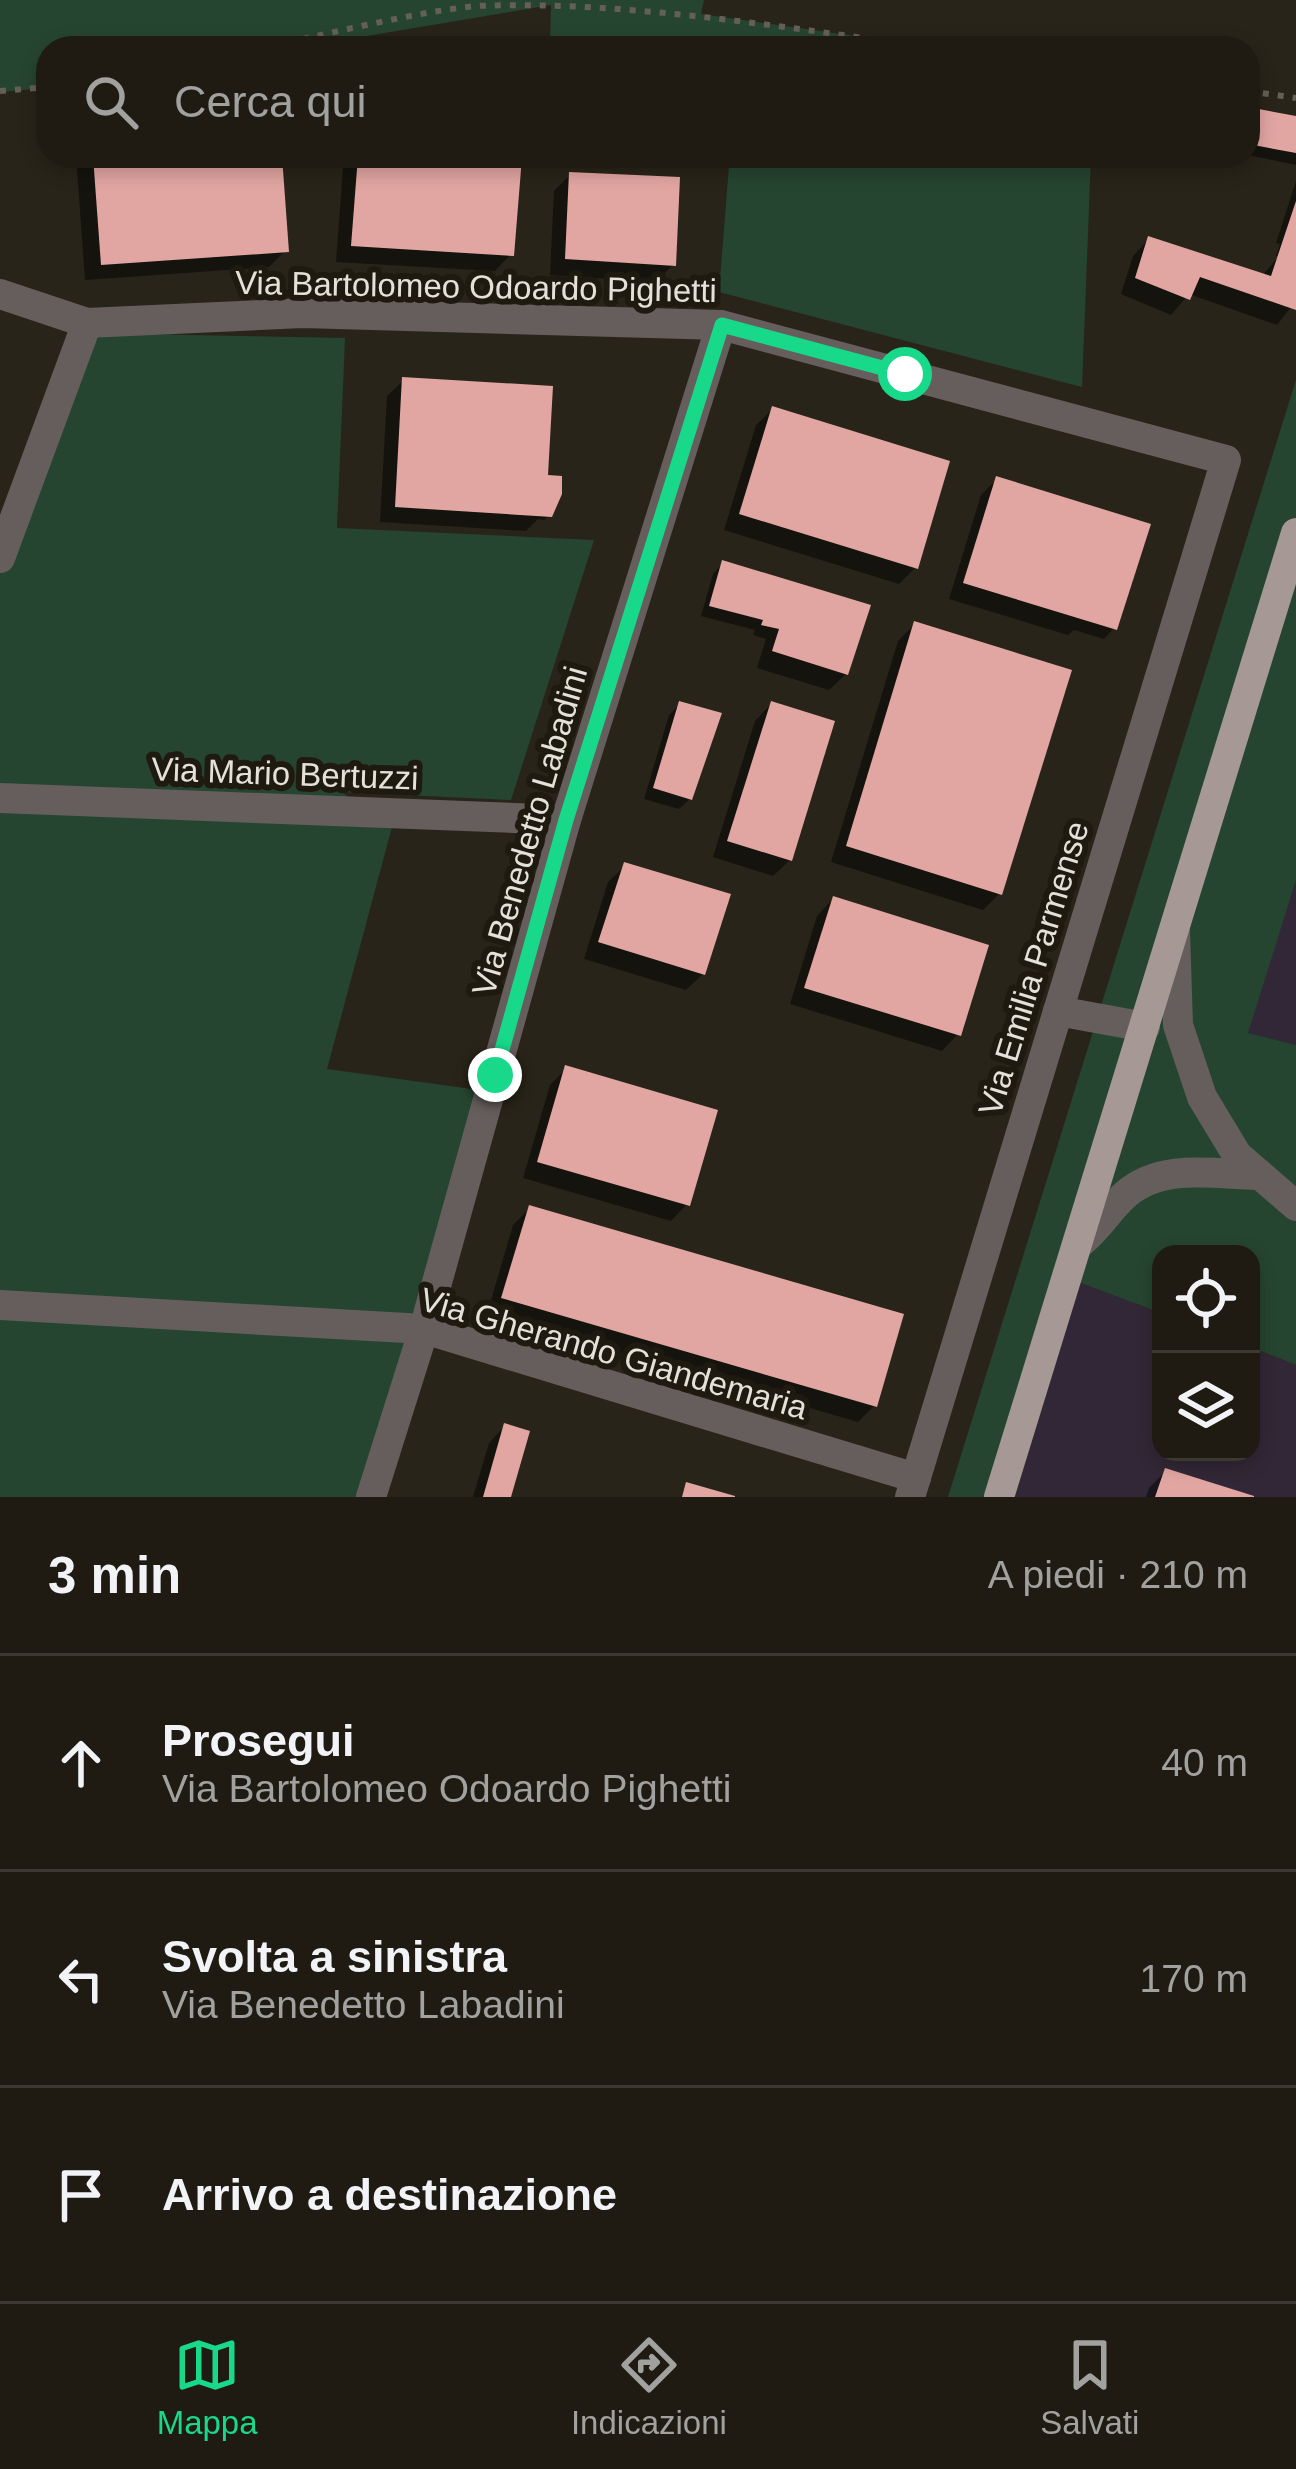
<!DOCTYPE html>
<html lang="it">
<meta charset="utf-8">
<style>
body{margin:0;font-family:Helvetica,sans-serif;background:#2c2821;color:#f1f3f6}
.controls{position:absolute;right:36px;bottom:36px;display:grid;overflow:hidden;border-radius:24px;box-shadow:0 6px 18px #0003}
.controls button{width:108px;height:108px;display:grid;place-items:center;padding:0;border:0;border-bottom:3px solid #3c3933;background:#1f1b13;color:#f1f3f6;font:60px sans-serif}
.stop{position:absolute;width:36px;height:36px;margin:-27px;border:9px solid #17d989;border-radius:50%;background:#fff}
.stop.end{background:#17d989;border-color:#fff;box-shadow:0 3px 12px #0008}
.list{margin:0;padding:0;list-style:none}
h2{display:flex;justify-content:space-between;align-items:center;height:156px;margin:0;padding:0 48px;font-size:51px}
h2 small{font-size:39px;font-weight:400;color:#a1a1a0}
.list li{display:grid;grid-template-columns:78px 1fr auto;gap:36px;align-items:center;box-sizing:border-box;height:216px;padding:0 48px;border-top:3px solid #3c3933}
.list b{display:block;font-size:45px;white-space:nowrap}
.list p{margin:0;font-size:39px;white-space:nowrap;color:#a1a1a0}
.list em{font-size:39px;font-style:normal;color:#a1a1a0}
.icon{flex:none;width:66px;height:66px;fill:none;stroke:currentColor;stroke-width:2;stroke-linecap:round;stroke-linejoin:round}
.map{position:relative;flex:none;width:1296px;height:1497px;overflow:hidden}
.search{position:absolute;background:#1f1b13;box-shadow:0 6px 18px #0003;left:36px;right:36px;top:36px;height:132px;display:flex;align-items:center;gap:30px;box-sizing:border-box;padding:0 42px;border-radius:36px;color:#a1a1a0;font-size:45px}
.sheet{height:804px;background:#1f1b13}
nav{display:flex;justify-content:space-around;align-items:center;box-sizing:border-box;height:168px;border-top:3px solid #3c3933;background:#1f1b13;font-size:33px;color:#a1a1a0}
nav a{display:grid;justify-items:center;gap:6px}
nav .on{color:#17d989}
.map>svg:first-child{display:block}
.commercial{fill:#322736}
.green{fill:#264530}
.shadow{fill:#0007}
.building{fill:#e2a6a2}
.lines{fill:none;stroke-linecap:round;stroke-linejoin:round}
.path{stroke:#646056;stroke-width:6;stroke-dasharray:6 9;stroke-linecap:butt}
.street{stroke:#655e5c;stroke-width:30}
.primary{stroke:#a69894;stroke-width:30}
.route{stroke:#17d989;stroke-width:15}
.labels{text-anchor:middle;stroke-width:12;stroke-linejoin:round;paint-order:stroke}
.street-label{font-size:33px;fill:#e4e1d9;stroke:#1f1a10}
</style>
<div class="map">
<svg width="1296" height="1497" viewBox="0 0 1296 1497">
<rect width="100%" height="100%" fill="#292419"/>
<g class="commercial">
<polygon points="1296,880 1296,1045 1247,1033"/>
<polygon points="1065,1277 1161,1313 1161,1452 1251,1452 1251,1347 1296,1365 1296,1497 996,1497"/>
</g>
<g class="green">
<polygon points="0,0 704,0 701,14 941,48 550,48 551,5 295,48 48,48 48,88 0,92"/>
<polygon points="658,156 1091,156 1082,387 719,292 729,166"/>
<polygon points="78,333 345,338 337,528 594,540 511,800 342,792 392,827 327,1069 493,1092 369,1497 0,1497 0,560"/>
<polygon points="1296,380 1296,880 1248,1033 1296,1045 1296,1365 1251,1347 1251,1254 1161,1254 1161,1313 1065,1277 996,1497 948,1497"/>
</g>
<g class="shadow">
<polygon points="1248,110 1296,121 1296,165 1248,155"/>
<polygon points="76,156 279,156 286,250 269,267 85,280"/>
<polygon points="355,156 518,160 511,254 495,271 336,262 343,168"/>
<polygon points="570,175 673,265 656,282 550,275 554,191"/>
<polygon points="1296,181 1296,301 1277,325 1189,294 1171,315 1121,294 1133,256 1149,239 1262,276 1279,256 1276,256 1280,244 1276,243"/>
<polygon points="404,380 544,477 549,515 544,520 538,519 526,531 380,522 387,396"/>
<polygon points="773,409 915,568 899,584 724,530 756,425"/>
<polygon points="997,479 1114,628 1104,639 1074,630 1068,635 949,599 981,495"/>
<polygon points="723,563 846,674 829,690 757,668 766,639 753,635 755,630 701,616 713,574"/>
<polygon points="914,625 999,894 983,910 831,862 898,641"/>
<polygon points="680,704 690,799 679,809 644,799 669,715"/>
<polygon points="771,704 790,860 773,876 713,857 755,721"/>
<polygon points="625,866 703,974 686,990 584,959 608,882"/>
<polygon points="833,899 958,1034 942,1051 790,1004 817,916"/>
<polygon points="566,1069 687,1204 671,1221 523,1178 550,1085"/>
<polygon points="530,1208 875,1405 858,1422 487,1314 513,1225"/>
<polygon points="505,1426 508,1497 473,1497 489,1443"/>
<polygon points="1166,1471 1247,1497 1146,1497 1149,1488"/>
</g>
<g class="building">
<polygon points="1248,107 1296,116 1296,153 1248,144"/>
<polygon points="93,156 282,156 289,252 101,265"/>
<polygon points="358,156 522,157 514,256 351,246"/>
<polygon points="569,172 680,177 676,266 565,259"/>
<polygon points="1296,201 1296,310 1200,277 1190,300 1135,278 1148,236 1271,276"/>
<polygon points="402,377 553,386 548,475 562,476 562,494 552,517 395,507"/>
<polygon points="772,406 950,461 918,569 739,514"/>
<polygon points="996,476 1151,524 1117,630 963,583"/>
<polygon points="722,560 871,605 848,675 772,651 779,629 761,625 763,620 709,606"/>
<polygon points="914,621 1072,670 1002,895 846,846"/>
<polygon points="679,701 722,713 692,800 653,788"/>
<polygon points="771,701 835,721 792,861 727,841"/>
<polygon points="624,862 731,894 705,975 598,942"/>
<polygon points="833,896 989,945 961,1036 804,988"/>
<polygon points="565,1065 718,1110 690,1206 537,1162"/>
<polygon points="529,1205 904,1314 877,1407 501,1298"/>
<polygon points="504,1423 530,1431 511,1497 483,1497"/>
<polygon points="1165,1468 1254,1496 1254,1497 1155,1497"/>
<polygon points="686,1482 735,1496 735,1497 682,1497"/>
</g>
<g class="lines">
<g class="path">
<path d="M259,48C327,35 408,13 476,6C621,0 790,28 934,48"/>
<polyline points="0,91 48,87"/>
<polyline points="1248,91 1296,98"/>
</g>
<g class="street">
<polyline points="0,294 87,323 303,313 721,325 1226,460 910,1497"/>
<polyline points="0,558 87,323"/>
<polyline points="0,798 566,820"/>
<polyline points="1175,931 1178,1025 1202,1097 1237,1155 1296,1206"/>
<polyline points="1058,1011 1145,1027"/>
<path d="M1077,1245C1096,1232 1108,1210 1125,1195C1161,1163 1213,1174 1257,1175"/>
<polyline points="0,1305 424,1329 916,1478"/>
<polyline points="371,1497 424,1329 566,820 721,325"/>
</g>
<polyline class="primary" points="999,1497 1296,533"/>
</g>
<g class="lines">
<polyline class="route" points="495,1075 566,820 722,325 905,374"/>
</g>
<g class="labels">
<g class="street-label">
<text transform="translate(476 286) rotate(1)" y="12">Via Bartolomeo Odoardo Pighetti</text>
<text transform="translate(285 773) rotate(2)" y="12">Via Mario Bertuzzi</text>
<text transform="translate(529 831) rotate(-74)" y="12">Via Benedetto Labadini</text>
<text transform="translate(1033 968) rotate(-73)" y="12">Via Emilia Parmense</text>
<text transform="translate(614 1353) rotate(16)" y="12">Via Gherando Giandemaria</text>
</g>
</g>
</svg>
<div class="controls">
<button><svg class="icon" aria-label="locate" viewBox="0 0 24 24"><circle cx="12" cy="12" r="6"/><path d="M12 2v4M12 18v4M2 12h4M18 12h4"/></svg></button>
<button><svg class="icon" aria-label="layers" viewBox="0 0 24 24"><path d="M12 4l9 5-9 5-9-5zM3 14l9 5 9-5"/></svg></button>
</div>
<div class="stop" style="left:905px;top:374px"></div>
<div class="stop end" style="left:495px;top:1075px"></div>
<div class="search"><svg class="icon" aria-label="search" viewBox="0 0 24 24"><circle cx="10" cy="10" r="6"/><path d="M15 15l6 6"/></svg>Cerca qui</div>
</div>
<section class="sheet">
<h2>3 min<small>A piedi · 210 m</small></h2>
<ul class="list">
<li><svg class="icon" aria-label="ahead" viewBox="0 0 24 24"><path d="M12 20V5M6 11l6-6 6 6"/></svg><div><b>Prosegui</b><p>Via Bartolomeo Odoardo Pighetti</p></div><em>40 m</em></li>
<li><svg class="icon" aria-label="left" viewBox="0 0 24 24"><path d="M17 20v-9H6M10 6l-5 5 5 5"/></svg><div><b>Svolta a sinistra</b><p>Via Benedetto Labadini</p></div><em>170 m</em></li>
<li><svg class="icon" aria-label="arrive" viewBox="0 0 24 24"><path d="M6 21V4h12l-3 4 3 4H6"/></svg><div><b>Arrivo a destinazione</b></div></li>
</ul>
</section>
<nav>
<a class="on"><svg class="icon" aria-label="map" viewBox="0 0 24 24"><path d="M3 6l6-2 6 2 6-2v14l-6 2-6-2-6 2zM9 4v14M15 6v14"/></svg>Mappa</a>
<a><svg class="icon" aria-label="directions" viewBox="0 0 24 24"><path d="M12 3l9 9-9 9-9-9zM9 14v-3h6M13 9l2 2-2 2"/></svg>Indicazioni</a>
<a><svg class="icon" aria-label="saved" viewBox="0 0 24 24"><path d="M7 4h10v16l-5-4-5 4z"/></svg>Salvati</a>
</nav>
